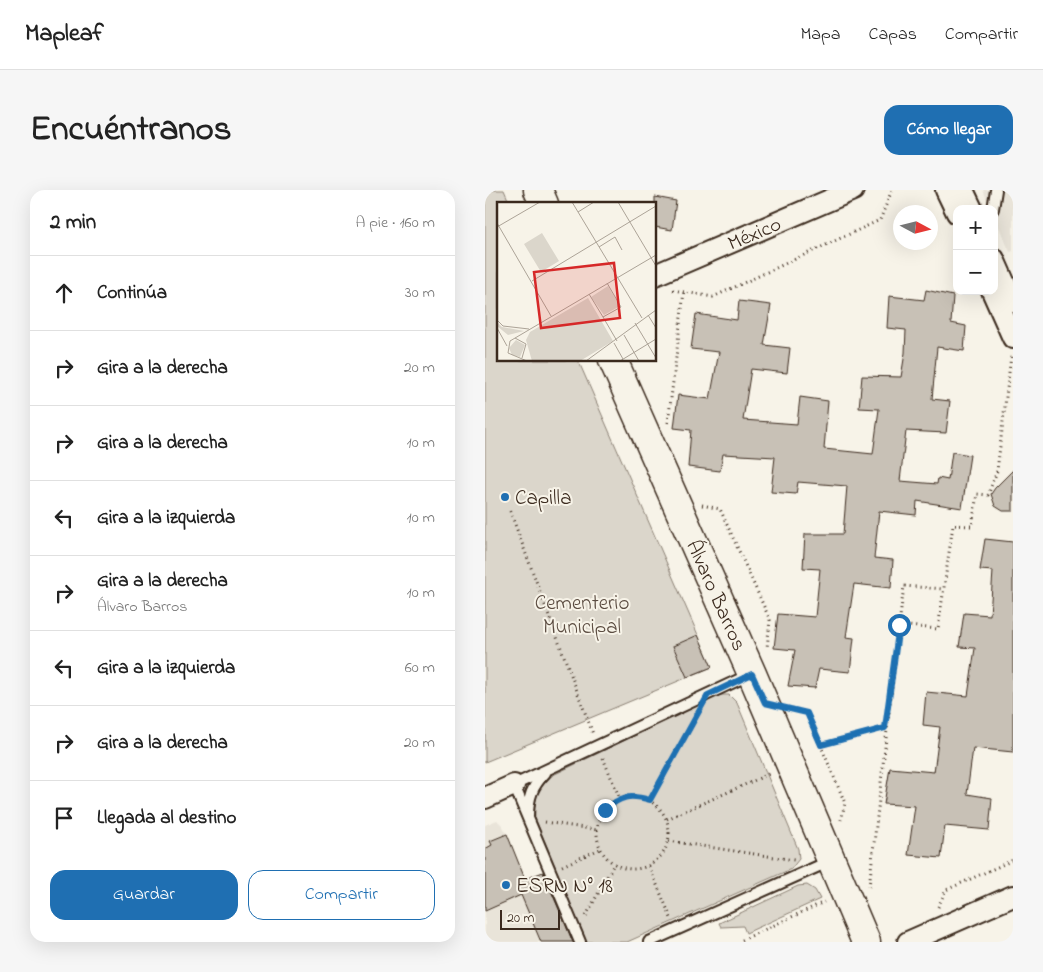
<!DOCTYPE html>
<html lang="es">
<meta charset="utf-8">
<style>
body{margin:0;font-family:"Indie Flower",sans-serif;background:#f6f6f6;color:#222}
.controls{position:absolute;right:15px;top:15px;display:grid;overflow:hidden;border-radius:10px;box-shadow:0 5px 20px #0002}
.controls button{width:45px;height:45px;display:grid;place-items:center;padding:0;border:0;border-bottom:1px solid #e0e0e0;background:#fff;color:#222;font:25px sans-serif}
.compass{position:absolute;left:408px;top:15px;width:45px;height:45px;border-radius:50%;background:#fff;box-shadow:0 5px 20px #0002;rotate:97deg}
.scale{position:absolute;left:15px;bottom:12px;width:60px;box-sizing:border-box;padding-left:5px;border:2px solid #3b2a1e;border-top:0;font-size:14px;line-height:18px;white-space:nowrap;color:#3b2a1e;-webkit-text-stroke:4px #f7f3e8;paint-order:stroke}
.stop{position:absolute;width:15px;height:15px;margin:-11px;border:4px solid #1f6fb2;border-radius:50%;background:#fff}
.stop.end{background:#1f6fb2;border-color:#fff;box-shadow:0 1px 5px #0008}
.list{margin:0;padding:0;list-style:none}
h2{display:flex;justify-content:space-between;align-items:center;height:65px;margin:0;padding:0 20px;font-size:21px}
h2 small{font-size:16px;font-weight:400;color:#767676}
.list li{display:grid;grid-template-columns:32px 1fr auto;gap:15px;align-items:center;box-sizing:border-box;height:75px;padding:0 20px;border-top:1px solid #e0e0e0}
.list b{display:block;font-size:19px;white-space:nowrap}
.list p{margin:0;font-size:16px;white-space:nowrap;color:#767676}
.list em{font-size:16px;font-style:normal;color:#767676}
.actions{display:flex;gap:10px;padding:15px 20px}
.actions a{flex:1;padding:11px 0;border:1px solid #1f6fb2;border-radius:15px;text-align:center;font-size:18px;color:#1f6fb2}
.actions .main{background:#1f6fb2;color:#fff}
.icon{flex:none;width:28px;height:28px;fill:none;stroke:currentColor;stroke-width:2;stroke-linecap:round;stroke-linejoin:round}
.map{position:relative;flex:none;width:528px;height:752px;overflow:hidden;border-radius:15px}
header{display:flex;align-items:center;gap:30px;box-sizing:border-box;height:70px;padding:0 25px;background:#fff;border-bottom:1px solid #e0e0e0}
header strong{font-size:24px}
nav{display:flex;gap:28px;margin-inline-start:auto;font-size:18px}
.intro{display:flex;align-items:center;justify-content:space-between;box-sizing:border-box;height:120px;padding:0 30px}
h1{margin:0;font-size:35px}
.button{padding:12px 22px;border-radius:15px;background:#1f6fb2;color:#fff;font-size:18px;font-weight:700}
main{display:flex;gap:30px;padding:0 30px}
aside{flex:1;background:#fff;border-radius:15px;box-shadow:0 5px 20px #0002}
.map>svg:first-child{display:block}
.built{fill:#e9e4d9}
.green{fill:#dbd6cb;stroke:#8b8074}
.building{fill:#c8c1b6;stroke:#3b2a1e}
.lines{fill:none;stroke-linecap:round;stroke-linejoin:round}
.service-casing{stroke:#3b2a1e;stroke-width:14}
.minor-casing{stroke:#3b2a1e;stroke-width:24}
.secondary-casing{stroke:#3b2a1e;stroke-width:31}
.path{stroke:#3b2a1e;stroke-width:3;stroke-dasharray:1 4;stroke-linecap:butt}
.service{stroke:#f7f3e8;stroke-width:10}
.minor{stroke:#f7f3e8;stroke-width:20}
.secondary{stroke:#f7f3e8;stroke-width:28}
.route{stroke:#1f6fb2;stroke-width:6}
.poi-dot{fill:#1f6fb2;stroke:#f7f3e8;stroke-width:2}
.labels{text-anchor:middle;stroke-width:4;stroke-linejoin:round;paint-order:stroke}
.street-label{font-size:21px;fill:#3b2a1e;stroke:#f7f3e8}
.poi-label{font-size:21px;fill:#3b2a1e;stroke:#f7f3e8;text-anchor:start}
.park-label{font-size:21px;fill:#5b4c41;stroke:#f7f3e8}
.inset-road{fill:none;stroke:#aca397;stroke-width:1}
.view{fill:#d62828;fill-opacity:0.15;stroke:#d62828;stroke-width:2.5}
.inset-edge{fill:none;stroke:#3b2a1e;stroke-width:2.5}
</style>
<header>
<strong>Mapleaf</strong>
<nav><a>Mapa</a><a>Capas</a><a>Compartir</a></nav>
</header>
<div class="intro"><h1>Encuéntranos</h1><a class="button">Cómo llegar</a></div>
<main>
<aside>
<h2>2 min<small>A pie · 160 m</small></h2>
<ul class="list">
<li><svg class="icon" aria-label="ahead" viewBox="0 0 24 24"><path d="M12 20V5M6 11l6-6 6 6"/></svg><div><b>Continúa</b></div><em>30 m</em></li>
<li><svg class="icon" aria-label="right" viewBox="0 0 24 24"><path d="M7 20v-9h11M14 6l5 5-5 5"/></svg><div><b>Gira a la derecha</b></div><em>20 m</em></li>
<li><svg class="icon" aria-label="right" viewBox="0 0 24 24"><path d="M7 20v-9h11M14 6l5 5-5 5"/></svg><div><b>Gira a la derecha</b></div><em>10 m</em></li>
<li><svg class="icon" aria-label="left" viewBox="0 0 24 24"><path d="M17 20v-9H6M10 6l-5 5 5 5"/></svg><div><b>Gira a la izquierda</b></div><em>10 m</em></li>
<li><svg class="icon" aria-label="right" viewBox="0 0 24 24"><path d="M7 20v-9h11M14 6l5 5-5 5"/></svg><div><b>Gira a la derecha</b><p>Álvaro Barros</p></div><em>10 m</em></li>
<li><svg class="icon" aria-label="left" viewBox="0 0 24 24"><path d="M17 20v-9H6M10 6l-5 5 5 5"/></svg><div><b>Gira a la izquierda</b></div><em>60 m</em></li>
<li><svg class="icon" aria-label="right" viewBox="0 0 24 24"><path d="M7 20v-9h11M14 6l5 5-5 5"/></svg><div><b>Gira a la derecha</b></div><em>20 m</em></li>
<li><svg class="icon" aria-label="arrive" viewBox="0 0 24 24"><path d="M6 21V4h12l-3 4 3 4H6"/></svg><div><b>Llegada al destino</b></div></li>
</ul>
<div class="actions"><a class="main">Guardar</a><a>Compartir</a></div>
</aside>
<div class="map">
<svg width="528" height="752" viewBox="0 0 528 752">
<rect width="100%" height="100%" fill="#f7f3e8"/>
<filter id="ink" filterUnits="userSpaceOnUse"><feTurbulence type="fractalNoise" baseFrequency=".02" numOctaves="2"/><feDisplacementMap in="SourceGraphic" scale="10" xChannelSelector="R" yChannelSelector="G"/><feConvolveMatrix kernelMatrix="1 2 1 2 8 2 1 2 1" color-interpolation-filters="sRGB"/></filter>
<g filter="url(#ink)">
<g class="built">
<polygon points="498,0 528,0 528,61 525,62 509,26 509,19 506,19"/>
<polygon points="12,630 17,635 22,644 37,705 56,752 0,752 0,635"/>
</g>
<g class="green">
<polygon points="0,0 19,0 25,14 14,14 14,170 93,170 227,477 0,572"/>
<path d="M234,505H244L252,513L313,659L314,669L306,679L142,752H103L101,751L50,628C49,607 52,599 68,585Z"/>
<polygon points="322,695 330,700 335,709 261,743 258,736 236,737 234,733 313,696"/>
</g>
<g class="building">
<polygon points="170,7 191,11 187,40 170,37"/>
<polygon points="441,100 468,106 466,133 481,136 479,161 452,157 447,209 465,211 461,243 421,241 415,291 452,294 453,288 463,290 467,262 485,265 477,318 432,311 431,325 394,321 389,368 408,370 406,398 369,394 361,447 369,448 365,482 334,479 330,498 303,496 310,460 289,458 293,424 330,427 335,379 318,378 320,344 358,344 362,296 313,292 311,304 286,302 290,267 238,264 235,281 203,277 206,240 189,238 193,205 225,209 234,162 206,159 211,124 252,130 254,111 286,115 279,155 305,158 302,183 266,179 258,230 312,234 315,207 343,211 339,259 388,264 394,219 374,218 377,186 416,187 420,163 421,140 402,138 404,106 439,110"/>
<polygon points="528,280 528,321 518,321 510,316 506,304 510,298"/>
<polygon points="500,349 528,352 528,562 488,558 482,604 507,608 504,640 460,636 456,668 423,665 430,616 399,614 405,578 449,582 455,537 438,535 441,502 483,506 490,458 474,457 479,423 505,425 508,381 495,380"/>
<polygon points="213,445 227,477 202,487 188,456"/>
<polygon points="22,644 40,689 58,682 88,752 56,752 36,705 0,721 0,659 7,655 5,651"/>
</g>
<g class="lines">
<g class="service-casing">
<g id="service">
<polyline points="508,19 511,0"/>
<path d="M43,626C43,608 47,596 60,583"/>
<polyline points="95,752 29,595 266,484"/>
<polyline points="164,752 345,671"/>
</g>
</g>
<g class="minor-casing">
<g id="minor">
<polyline points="461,0 472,23"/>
<polyline points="478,0 487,19"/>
<polyline points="509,69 528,112"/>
<polyline points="170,85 368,0"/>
<polyline points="507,101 528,148"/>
<polyline points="0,608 29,595"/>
<polyline points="423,752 528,706"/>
</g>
</g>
<g class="secondary-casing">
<g id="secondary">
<polyline points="53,0 59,14"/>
<polyline points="128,170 267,484 381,752"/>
</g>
</g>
<g class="path">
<polyline points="188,100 228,107 395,30 407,0"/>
<polyline points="183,233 199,102"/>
<polyline points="217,315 235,319 285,430 282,458"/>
<polyline points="25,321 108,544"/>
<polyline points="414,435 419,396 459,399"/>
<polyline points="307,519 322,523 360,613 356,630"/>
<polyline points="336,555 401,538"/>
<polyline points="118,568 135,609"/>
<circle cx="148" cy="643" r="36"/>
<polyline points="165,610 211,527"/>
<polyline points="182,629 284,584"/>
<polyline points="60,632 112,640"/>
<polyline points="184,651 309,670"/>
<polyline points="77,676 115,659"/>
<polyline points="164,676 186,728"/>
<polyline points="384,697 414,435 453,439 468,335 487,336 492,304 503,305 512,281 526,166"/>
<polyline points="453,717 461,700 528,670"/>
<polyline points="101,726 129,674"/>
<polyline points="257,750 339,712"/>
</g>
<use href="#service" class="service"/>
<use href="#minor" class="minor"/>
<use href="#secondary" class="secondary"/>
</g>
</g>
<g class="lines" filter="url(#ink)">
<path class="route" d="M120,620C135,606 145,604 165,610L223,505L267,484L280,513L322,523L336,555L400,538L414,435"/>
</g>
<g class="poi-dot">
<circle cx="20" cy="307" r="5"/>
<circle cx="21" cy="695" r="5"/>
</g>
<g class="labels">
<g class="street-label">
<text transform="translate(269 43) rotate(-23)" y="7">México</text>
<text transform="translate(232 405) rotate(66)" y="7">Álvaro Barros</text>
</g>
<g class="poi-label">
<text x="30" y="314">Capilla</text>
<text x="31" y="702">ESRN N° 18</text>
</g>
<g class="park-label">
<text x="97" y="419">Cementerio<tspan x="97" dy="24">Municipal</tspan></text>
</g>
</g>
<g transform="translate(12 12)">
<rect width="159" height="159" fill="#f7f3e8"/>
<path d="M45,31L62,59L44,70L27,42ZM111,84L123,104L107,113L94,95ZM91,96L116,139L83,159H35L29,138L33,130ZM0,120L5,125L27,129L11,133L0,124ZM19,138L28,143L23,155L15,153L12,146Z" fill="#dbd6cb"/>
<path class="inset-road" d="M75,0L145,116M121,0L159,64M81,10L97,0M0,21L54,114M0,25L43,0M102,45L118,35L125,48M35,79L159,4M92,92L106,115L124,105L110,81M151,113L159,126M106,115L120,139M0,118L6,124L32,127M138,121L159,156M0,126L10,144M127,133L142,159M18,136L29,142L25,156M117,141L126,157M30,159L11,151L13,139L159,53M89,159L159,108M123,159L159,137"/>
<path class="view" d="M117,61L123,116L44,126L37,70Z"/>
<rect width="159" height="159" class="inset-edge"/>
</g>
</svg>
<div class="controls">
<button>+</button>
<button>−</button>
</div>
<svg class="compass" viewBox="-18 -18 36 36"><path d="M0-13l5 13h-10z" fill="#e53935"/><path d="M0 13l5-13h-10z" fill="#767676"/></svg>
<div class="scale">20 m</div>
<div class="stop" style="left:414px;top:435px"></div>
<div class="stop end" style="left:120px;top:620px"></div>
</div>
</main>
